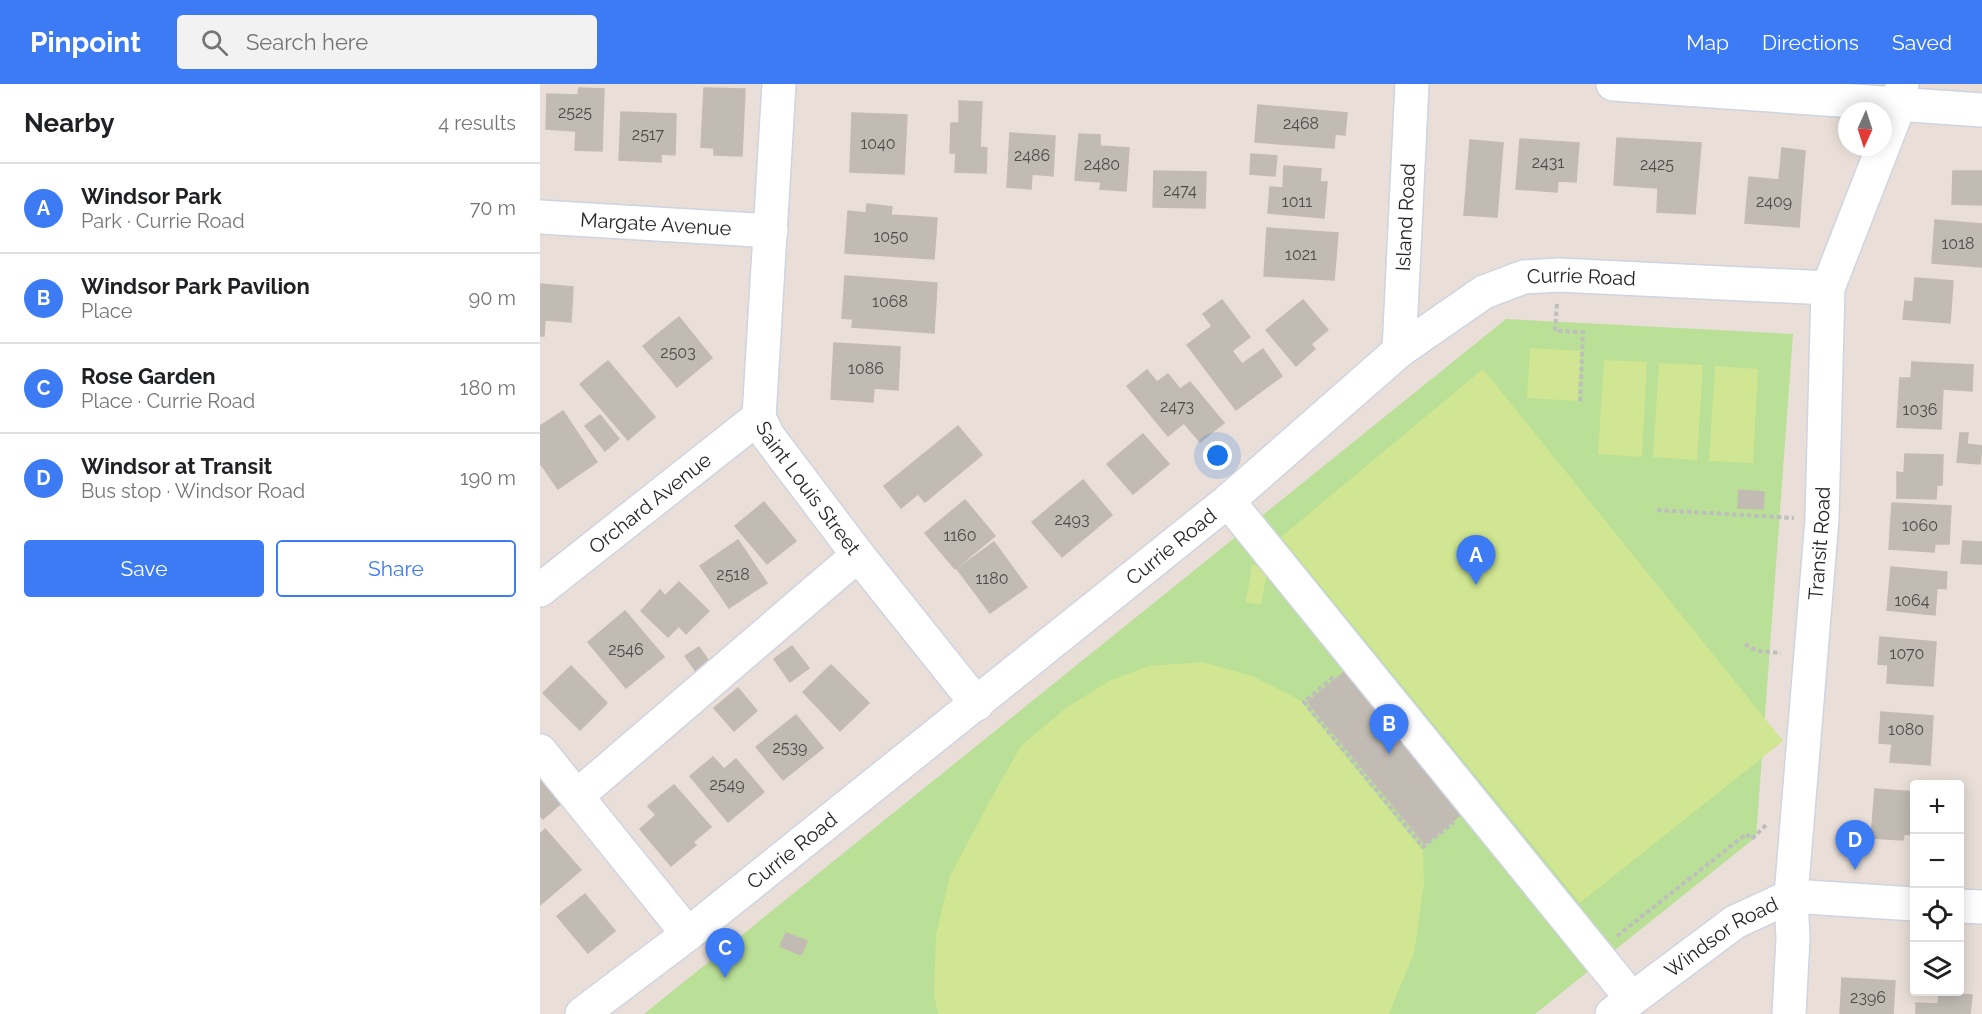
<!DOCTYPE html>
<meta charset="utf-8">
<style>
body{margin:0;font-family:Raleway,sans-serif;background:#f2f2f2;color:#202124}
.controls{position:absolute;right:18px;bottom:18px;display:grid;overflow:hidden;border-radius:6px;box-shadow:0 3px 15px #0003}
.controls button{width:54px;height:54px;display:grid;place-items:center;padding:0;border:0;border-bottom:2px solid #e0e0e0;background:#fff;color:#202124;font:30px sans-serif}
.compass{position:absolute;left:1298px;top:18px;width:54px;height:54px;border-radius:50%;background:#fff;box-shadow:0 3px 15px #0003;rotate:183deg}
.you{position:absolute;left:678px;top:372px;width:21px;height:21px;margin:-15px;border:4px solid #fff;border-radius:50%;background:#1a73e8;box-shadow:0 0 0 9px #1a73e833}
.badge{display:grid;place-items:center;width:39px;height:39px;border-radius:50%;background:#3c7bf3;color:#fff;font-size:20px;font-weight:700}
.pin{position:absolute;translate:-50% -50px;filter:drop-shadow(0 2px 3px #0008)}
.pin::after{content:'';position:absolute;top:32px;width:21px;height:18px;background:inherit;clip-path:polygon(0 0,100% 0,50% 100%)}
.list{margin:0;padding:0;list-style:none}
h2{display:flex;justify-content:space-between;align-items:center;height:78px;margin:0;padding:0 24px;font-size:26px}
h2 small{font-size:20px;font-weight:400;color:#757577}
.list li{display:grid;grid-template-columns:39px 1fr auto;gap:18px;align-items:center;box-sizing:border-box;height:90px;padding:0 24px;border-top:2px solid #e0e0e0}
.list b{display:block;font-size:22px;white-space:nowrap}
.list p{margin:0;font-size:20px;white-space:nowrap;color:#757577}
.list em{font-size:20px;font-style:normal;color:#757577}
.actions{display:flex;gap:12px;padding:18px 24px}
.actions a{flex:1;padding:14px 0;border:2px solid #3c7bf3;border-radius:6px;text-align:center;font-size:21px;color:#3c7bf3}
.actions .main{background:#3c7bf3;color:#fff}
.icon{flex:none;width:33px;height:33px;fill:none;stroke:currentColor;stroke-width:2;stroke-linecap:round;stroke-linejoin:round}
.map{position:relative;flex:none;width:1442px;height:930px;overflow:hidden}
header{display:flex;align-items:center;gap:36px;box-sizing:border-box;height:84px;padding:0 30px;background:#3c7bf3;color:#fff}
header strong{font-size:28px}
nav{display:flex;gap:33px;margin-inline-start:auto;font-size:21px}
.search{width:420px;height:54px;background:#f2f2f2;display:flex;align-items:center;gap:15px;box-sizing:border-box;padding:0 21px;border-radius:6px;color:#757577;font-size:22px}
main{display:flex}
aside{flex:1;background:#fff}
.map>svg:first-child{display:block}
.green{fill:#badf96}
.pitch{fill:#d0e692}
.building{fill:#c1bbb4;stroke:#c4bbb3;stroke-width:1.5}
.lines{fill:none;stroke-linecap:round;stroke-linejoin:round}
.minor-casing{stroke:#ced4e0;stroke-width:36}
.path{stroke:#bebebe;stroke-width:4;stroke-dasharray:4.5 3;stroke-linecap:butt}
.minor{stroke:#fff;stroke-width:33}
.labels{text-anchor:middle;stroke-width:6;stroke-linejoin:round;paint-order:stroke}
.number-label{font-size:16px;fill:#4e4c4a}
.street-label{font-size:20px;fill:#272727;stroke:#fff}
</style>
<header>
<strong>Pinpoint</strong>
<div class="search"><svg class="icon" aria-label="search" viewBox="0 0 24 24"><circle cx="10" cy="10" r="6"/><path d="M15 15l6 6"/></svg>Search here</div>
<nav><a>Map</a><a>Directions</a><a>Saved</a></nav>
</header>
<main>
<aside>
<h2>Nearby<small>4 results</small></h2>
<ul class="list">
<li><span class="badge">A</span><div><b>Windsor Park</b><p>Park · Currie Road</p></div><em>70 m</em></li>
<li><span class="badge">B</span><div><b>Windsor Park Pavilion</b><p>Place</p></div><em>90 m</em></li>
<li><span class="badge">C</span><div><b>Rose Garden</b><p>Place · Currie Road</p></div><em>180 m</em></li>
<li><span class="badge">D</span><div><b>Windsor at Transit</b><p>Bus stop · Windsor Road</p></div><em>190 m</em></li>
</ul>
<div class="actions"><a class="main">Save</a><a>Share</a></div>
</aside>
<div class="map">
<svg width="1442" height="930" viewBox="0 0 1442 930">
<rect width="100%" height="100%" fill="#e9dfd8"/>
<polygon class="green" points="966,235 1253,250 1216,753 995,930 104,930"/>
<g class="pitch">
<polygon points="990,264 1041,267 1038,317 987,314"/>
<polygon points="1064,276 1107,278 1102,373 1058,370"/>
<polygon points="1119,279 1163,281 1157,376 1113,373"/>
<polygon points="1175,282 1218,285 1213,379 1169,377"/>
<polygon points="943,285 1243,657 1040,819 741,453"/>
<polygon points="712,481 728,484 721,521 706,518"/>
<polygon points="662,578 712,592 760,616 883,767 884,801 874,869 849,930 398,930 394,910 396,851 410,792 448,720 481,662 526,624 571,596 609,582"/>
</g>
<g class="building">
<polygon points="39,4 64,5 62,67 35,66 36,47 6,45 7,10 38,11"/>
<polygon points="164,4 205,5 202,72 174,71 174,64 161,63"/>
<polygon points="419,17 442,18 440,63 447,64 446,89 415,88 416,69 410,69 411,39 419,39"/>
<polygon points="718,21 807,29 805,51 795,50 794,64 715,58"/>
<polygon points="81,28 136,30 135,71 121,70 121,78 79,76"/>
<polygon points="312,29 367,31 364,90 310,88"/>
<polygon points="470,49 515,52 513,92 492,90 491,105 467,103"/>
<polygon points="539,50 560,51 560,62 589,64 586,107 560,105 561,98 535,96"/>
<polygon points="1077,54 1161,59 1155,130 1117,128 1118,104 1074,101"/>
<polygon points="980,55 1039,59 1036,98 1018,97 1017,108 976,105"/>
<polygon points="930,56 963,59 957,133 924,131"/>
<polygon points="1242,64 1265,67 1259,143 1205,139 1209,93 1239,96"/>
<polygon points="711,70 737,72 735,92 710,90"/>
<polygon points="744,82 781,85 780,98 787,98 784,134 728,129 730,103 743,104"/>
<polygon points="614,87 666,88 665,124 613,123"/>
<polygon points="1413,87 1442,87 1442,121 1412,120"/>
<polygon points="327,120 352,123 351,131 397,134 394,175 305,169 308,127 326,129"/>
<polygon points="1395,136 1442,140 1442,183 1392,179"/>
<polygon points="727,144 798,149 794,196 724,192"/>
<polygon points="305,192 397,199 394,249 312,243 313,235 302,234"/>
<polygon points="1375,194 1413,197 1410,239 1363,235 1365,217 1373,218"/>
<polygon points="0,200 33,203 31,238 5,236 4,252 0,252"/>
<polygon points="682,216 710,253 692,267 702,280 723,265 742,292 696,326 647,261 672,242 663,230"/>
<polygon points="763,216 788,246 771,260 775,265 756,282 726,246"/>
<polygon points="139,233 172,274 137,303 103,262"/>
<polygon points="294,259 360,263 358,306 334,304 333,318 291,315"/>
<polygon points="68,277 115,333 88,356 40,300"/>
<polygon points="1372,278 1433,281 1432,307 1403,305 1401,345 1357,343 1360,294 1371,294"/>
<polygon points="607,286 617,298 628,290 640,305 650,298 684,339 660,358 644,339 628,352 587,302"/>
<polygon points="23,327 57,378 18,405 0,379 0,342"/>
<polygon points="60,331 79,355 65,367 45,342"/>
<polygon points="418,342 442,371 385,418 378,410 361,424 344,402"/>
<polygon points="1420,349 1428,349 1427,360 1442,362 1440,380 1417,378"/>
<polygon points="603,350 629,380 593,410 567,380"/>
<polygon points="1365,370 1403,371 1402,401 1397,401 1396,415 1357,414 1357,388 1364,389"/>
<polygon points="543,396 572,431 522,473 492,438"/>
<polygon points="1199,406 1224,408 1223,425 1198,424"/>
<polygon points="425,416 455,452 415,485 385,449"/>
<polygon points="224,418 256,457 227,480 195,442"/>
<polygon points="1352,419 1411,422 1409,460 1395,460 1394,468 1349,465"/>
<polygon points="198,456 227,499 189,524 160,482"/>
<polygon points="1423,457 1442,458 1442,480 1421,479"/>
<polygon points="454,458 487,503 450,529 417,485"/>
<polygon points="1351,483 1407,488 1406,505 1397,504 1395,531 1347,526"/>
<polygon points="139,498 169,527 146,550 139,542 128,553 101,527 120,506 125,512"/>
<polygon points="85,527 124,573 86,604 48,558"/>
<polygon points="1340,553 1396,558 1393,602 1347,599 1348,581 1338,580"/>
<polygon points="252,562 269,584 250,598 234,575"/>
<polygon points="159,563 173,583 159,592 145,572"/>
<polygon points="814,580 931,722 885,760 768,618"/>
<polygon points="291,581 329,619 300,647 263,608"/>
<polygon points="31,582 67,619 40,646 3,609"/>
<polygon points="198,604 217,627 194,647 174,624"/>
<polygon points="1341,628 1393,632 1390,681 1350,678 1352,660 1339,659"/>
<polygon points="256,631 283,664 243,696 216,663"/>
<polygon points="173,673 184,685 196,675 224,708 188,738 150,692"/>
<polygon points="6,692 26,715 3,735 0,731 0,697"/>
<polygon points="134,701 171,743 153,758 156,761 131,782 100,745 116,731 108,722"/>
<polygon points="1335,705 1374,708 1374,751 1364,750 1363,756 1331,754"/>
<polygon points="5,745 41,786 0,821 0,750"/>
<polygon points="45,810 75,847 48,869 17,832"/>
<polygon points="246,849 267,857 261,871 240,862"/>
<polygon points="1302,894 1355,897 1353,930 1300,930"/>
<polygon points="1399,909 1432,911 1430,930 1376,930 1376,919 1398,920"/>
</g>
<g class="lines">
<g class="minor-casing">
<g id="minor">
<path id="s1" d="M239,0L219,333L228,352L318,471L437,620"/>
<polyline points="1073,0 1442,26"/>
<path id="s2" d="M0,133L231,147"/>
<path id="s3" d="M859,267L872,0"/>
<polyline points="688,417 1080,900 1091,915"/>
<path id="s4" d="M0,506L219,333"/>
<polyline points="0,667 148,850"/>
<polyline points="37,712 318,471"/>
<polyline points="1420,822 1442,823"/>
<path id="s5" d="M42,930L148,850L688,417L859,267L944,208L984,193L1019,191L1288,204"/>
<path id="s6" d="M1072,930L1195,838L1251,812L1374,820"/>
<path id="s7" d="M1249,930L1253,854L1251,812L1282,435L1288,204L1360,19L1362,0"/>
</g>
</g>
<g class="path">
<polyline points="1017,220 1015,247 1043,248 1040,318"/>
<polyline points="1117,426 1254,434"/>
<polyline points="1205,560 1217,567 1241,569"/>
<polyline points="793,593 764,618 883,763 914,738"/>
<polyline points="1077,852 1206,750 1212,755 1227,740"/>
</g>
<use href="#minor" class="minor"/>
</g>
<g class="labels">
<g class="number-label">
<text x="35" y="34">2525</text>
<text x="761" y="45">2468</text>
<text x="108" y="56">2517</text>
<text x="338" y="65">1040</text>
<text x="492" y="77">2486</text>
<text x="1008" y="84">2431</text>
<text x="562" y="86">2480</text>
<text x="1117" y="86">2425</text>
<text x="640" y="112">2474</text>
<text x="757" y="123">1011</text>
<text x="1234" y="123">2409</text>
<text x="351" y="158">1050</text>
<text x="1418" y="165">1018</text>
<text x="761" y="176">1021</text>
<text x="350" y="223">1068</text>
<text x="138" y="274">2503</text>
<text x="326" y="290">1086</text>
<text x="637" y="328">2473</text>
<text x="1380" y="331">1036</text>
<text x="532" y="441">2493</text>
<text x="1380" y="447">1060</text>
<text x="420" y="457">1160</text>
<text x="193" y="496">2518</text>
<text x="452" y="500">1180</text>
<text x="1372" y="522">1064</text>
<text x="86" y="571">2546</text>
<text x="1367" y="575">1070</text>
<text x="1366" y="651">1080</text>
<text x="250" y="669">2539</text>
<text x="187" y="706">2549</text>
<text x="1328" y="919">2396</text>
</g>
<g class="street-label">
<text dy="7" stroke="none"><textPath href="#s3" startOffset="134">Island Road</textPath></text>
<text dy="7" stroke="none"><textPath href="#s2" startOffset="116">Margate Avenue</textPath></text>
<text dy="7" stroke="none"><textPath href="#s5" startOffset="1256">Currie Road</textPath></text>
<text dy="7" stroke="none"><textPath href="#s1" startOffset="420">Saint Louis Street</textPath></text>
<text dy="7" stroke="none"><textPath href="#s4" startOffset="140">Orchard Avenue</textPath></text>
<text dy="7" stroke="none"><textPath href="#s7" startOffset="472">Transit Road</textPath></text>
<text dy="7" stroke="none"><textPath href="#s5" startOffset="752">Currie Road</textPath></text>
<text dy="7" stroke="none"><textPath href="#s5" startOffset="266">Currie Road</textPath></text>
<text dy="7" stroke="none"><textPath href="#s6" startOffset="134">Windsor Road</textPath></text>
</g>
</g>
</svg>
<div class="controls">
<button>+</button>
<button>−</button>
<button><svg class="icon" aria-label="locate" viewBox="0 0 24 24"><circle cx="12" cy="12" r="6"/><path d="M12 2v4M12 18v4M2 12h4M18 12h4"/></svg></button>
<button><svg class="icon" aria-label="layers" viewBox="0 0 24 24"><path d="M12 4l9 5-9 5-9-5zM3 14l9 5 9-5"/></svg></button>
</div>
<svg class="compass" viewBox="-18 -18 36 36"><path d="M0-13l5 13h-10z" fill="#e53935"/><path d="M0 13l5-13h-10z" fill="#757577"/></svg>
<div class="you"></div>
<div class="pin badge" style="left:936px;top:501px">A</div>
<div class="pin badge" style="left:849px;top:670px">B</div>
<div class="pin badge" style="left:185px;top:894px">C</div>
<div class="pin badge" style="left:1315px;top:786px">D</div>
</div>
</main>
